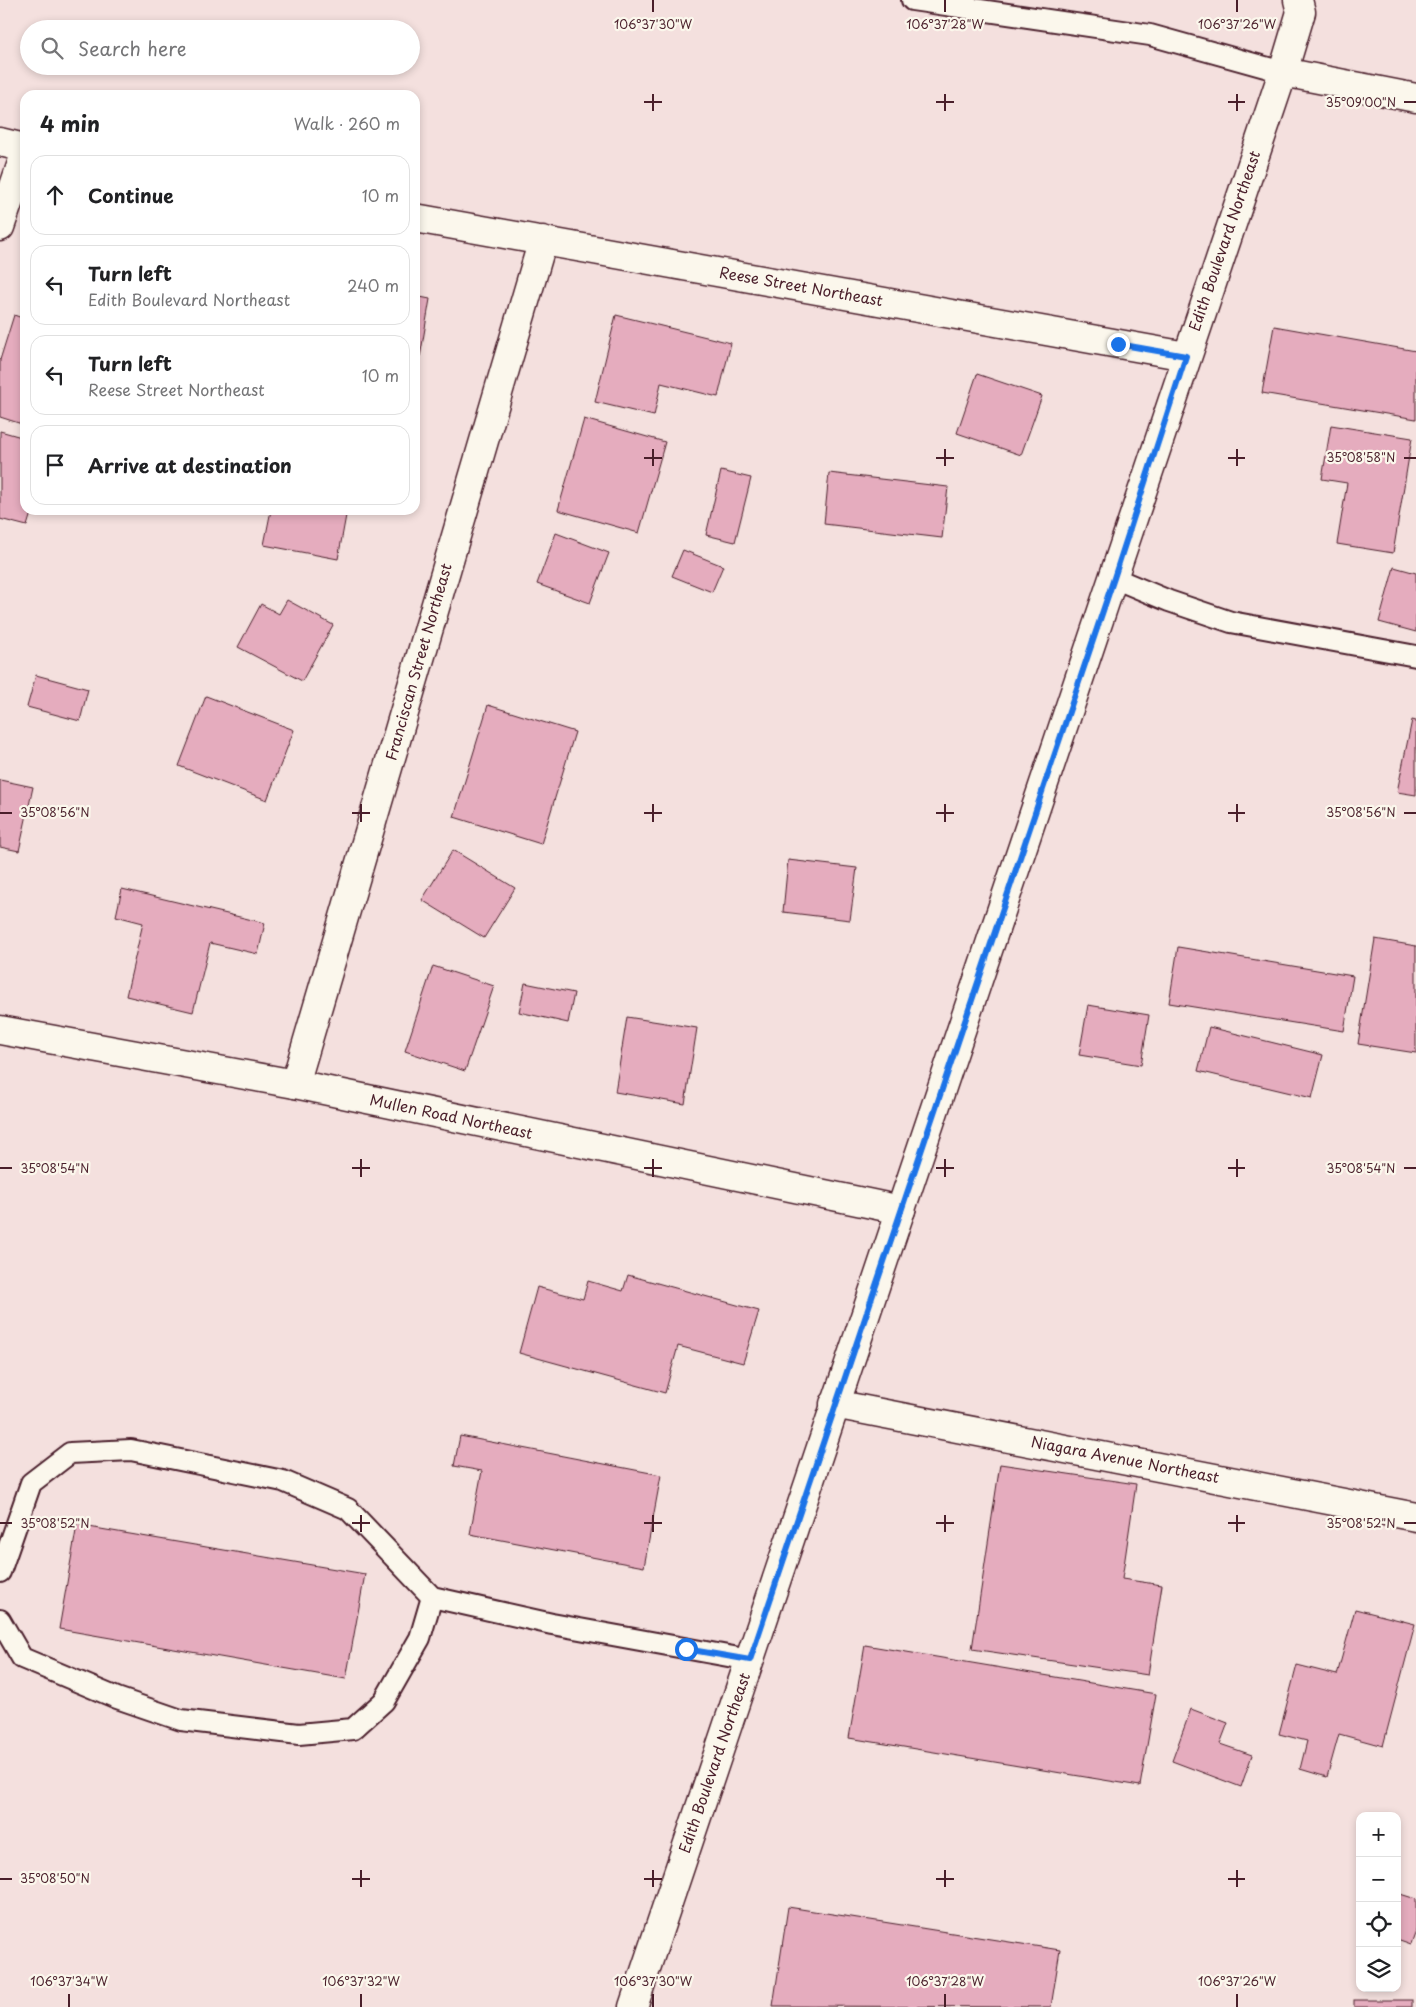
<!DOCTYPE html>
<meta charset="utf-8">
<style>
body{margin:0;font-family:"Playpen Sans",sans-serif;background:#f2f2f2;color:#202124}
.controls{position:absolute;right:15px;bottom:15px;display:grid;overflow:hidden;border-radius:10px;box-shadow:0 2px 8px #0003}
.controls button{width:45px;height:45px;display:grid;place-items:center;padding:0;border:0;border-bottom:1px solid #e0e0e0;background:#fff;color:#202124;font:25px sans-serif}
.stop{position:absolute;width:15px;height:15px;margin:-11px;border:4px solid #1a73e8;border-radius:50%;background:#fff}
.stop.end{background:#1a73e8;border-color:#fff;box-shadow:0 1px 5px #0008}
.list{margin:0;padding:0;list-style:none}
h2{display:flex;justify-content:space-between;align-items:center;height:65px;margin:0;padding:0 20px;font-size:21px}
h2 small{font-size:16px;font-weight:400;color:#757577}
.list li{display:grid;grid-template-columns:32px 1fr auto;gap:15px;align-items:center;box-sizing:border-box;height:80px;margin:0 10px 10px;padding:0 10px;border:1px solid #e0e0e0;border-radius:15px}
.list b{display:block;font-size:19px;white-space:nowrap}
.list p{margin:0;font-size:16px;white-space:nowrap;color:#757577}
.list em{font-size:16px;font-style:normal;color:#757577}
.icon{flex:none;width:28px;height:28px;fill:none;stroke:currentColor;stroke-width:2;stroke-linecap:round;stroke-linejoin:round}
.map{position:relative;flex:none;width:1416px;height:2007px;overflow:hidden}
.search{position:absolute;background:#fff;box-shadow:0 2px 8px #0003;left:20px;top:20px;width:400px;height:55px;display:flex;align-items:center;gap:12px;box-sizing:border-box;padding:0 18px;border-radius:28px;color:#757577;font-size:19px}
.panel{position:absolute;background:#fff;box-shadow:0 2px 8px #0003;left:20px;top:90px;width:400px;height:425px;border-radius:15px}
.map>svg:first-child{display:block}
.building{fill:#e5acbe;stroke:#4a1f2b}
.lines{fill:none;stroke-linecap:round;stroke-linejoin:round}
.lane-casing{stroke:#4a1f2b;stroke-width:24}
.street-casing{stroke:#4a1f2b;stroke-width:31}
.secondary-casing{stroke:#4a1f2b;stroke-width:31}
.lane{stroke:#fbf7ec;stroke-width:20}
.street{stroke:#fbf7ec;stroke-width:28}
.secondary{stroke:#fbf7ec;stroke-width:28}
.route{stroke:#1a73e8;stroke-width:6}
.ticks{fill:none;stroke:#4a1f2b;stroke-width:2}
.labels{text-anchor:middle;stroke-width:4.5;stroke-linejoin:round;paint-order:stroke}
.street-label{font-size:15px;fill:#4a1f2b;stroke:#fbf7ec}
.ticks-label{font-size:12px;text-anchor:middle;fill:#4a1f2b;stroke:#fbf7ec;stroke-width:4.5;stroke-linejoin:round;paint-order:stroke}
</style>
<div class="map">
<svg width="1416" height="2007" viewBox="0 0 1416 2007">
<rect width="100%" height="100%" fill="#f4e0de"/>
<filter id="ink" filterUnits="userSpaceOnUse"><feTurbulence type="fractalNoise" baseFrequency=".02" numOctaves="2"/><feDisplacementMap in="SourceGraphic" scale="10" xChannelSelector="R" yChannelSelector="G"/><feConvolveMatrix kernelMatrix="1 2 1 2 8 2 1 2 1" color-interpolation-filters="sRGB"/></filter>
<g filter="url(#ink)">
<g class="building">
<polygon points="415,296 430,299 417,375 415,375"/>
<polygon points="14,315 25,319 25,425 0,417 0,360"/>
<polygon points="616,315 731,343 718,397 661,383 654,416 595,402"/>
<polygon points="1274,326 1416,351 1416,419 1262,393"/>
<polygon points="977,374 1042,396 1021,455 957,433"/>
<polygon points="584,419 665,442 639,533 558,510"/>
<polygon points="1331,425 1412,438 1393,553 1337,544 1347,483 1322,479"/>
<polygon points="0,431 25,438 25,510 32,510 27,526 0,519"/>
<polygon points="721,471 751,478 735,542 706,535"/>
<polygon points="829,473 948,487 942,538 824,524"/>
<polygon points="271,510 347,510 338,559 264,545"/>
<polygon points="556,533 609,553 590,603 537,584"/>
<polygon points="683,550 723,566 712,592 672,576"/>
<polygon points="1394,567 1416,573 1416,632 1379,622"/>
<polygon points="287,600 333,625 302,681 238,647 261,604 279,614"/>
<polygon points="36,675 88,689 80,721 27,707"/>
<polygon points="206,696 294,730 267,800 179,766"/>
<polygon points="488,705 575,732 541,844 454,817"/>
<polygon points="1412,720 1416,721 1416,795 1397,792"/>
<polygon points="0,780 33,787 19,851 0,847"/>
<polygon points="453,850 515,888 484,938 422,900"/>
<polygon points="788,860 857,868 850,920 783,912"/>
<polygon points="122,889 265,923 258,954 210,943 193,1012 126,996 143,923 116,916"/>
<polygon points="1375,939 1416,946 1416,1053 1358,1044"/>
<polygon points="1178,947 1353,976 1344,1031 1169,1003"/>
<polygon points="433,966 494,986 465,1071 405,1051"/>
<polygon points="525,983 574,993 568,1023 519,1012"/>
<polygon points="1088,1005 1149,1015 1141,1065 1079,1055"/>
<polygon points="627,1017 697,1028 685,1104 615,1092"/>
<polygon points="1209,1027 1323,1055 1312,1098 1198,1071"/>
<polygon points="628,1275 759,1311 743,1363 678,1346 665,1393 519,1353 537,1287 583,1299 588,1281 623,1291"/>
<polygon points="460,1436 661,1475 644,1567 470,1534 482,1471 454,1466"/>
<polygon points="1000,1464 1136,1484 1122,1579 1162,1585 1148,1675 972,1649"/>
<polygon points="77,1525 365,1574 346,1679 59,1629"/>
<polygon points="1355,1609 1415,1624 1383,1746 1339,1734 1327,1777 1300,1769 1307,1741 1279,1734 1297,1665 1337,1675"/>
<polygon points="865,1645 1156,1694 1140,1786 849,1738"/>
<polygon points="1191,1709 1228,1723 1220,1744 1252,1755 1241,1787 1172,1761"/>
<polygon points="1397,1893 1416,1899 1416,1930 1411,1944 1397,1939"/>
<polygon points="788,1907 1060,1950 1051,2007 773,2006"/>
<rect x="1354" y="2000" width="58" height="7"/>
</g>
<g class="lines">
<g class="lane-casing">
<g id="lane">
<polyline points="912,0 1150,35 1283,72"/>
<polyline points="1114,578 1169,601 1231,622 1416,656"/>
<polyline points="0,1572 31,1483 70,1453 131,1450 283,1481 348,1509 432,1597 552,1624 750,1660"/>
<polyline points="0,1620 22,1658 117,1698 181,1720 299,1734 353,1729 384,1701 420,1638 432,1597"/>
</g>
</g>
<g class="street-casing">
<g id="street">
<polyline points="1283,72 1416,98"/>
<polyline points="0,142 25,148"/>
<polyline points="415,218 1186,356"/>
<polyline points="0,227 25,154"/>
<polyline points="0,1030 295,1084 901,1210"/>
<polyline points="295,1084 543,240"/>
<polyline points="834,1404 1416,1517"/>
</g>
</g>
<g class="secondary-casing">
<polyline id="secondary" points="633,2007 1283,72 1301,12 1298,0"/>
</g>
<use href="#lane" class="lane"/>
<use href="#street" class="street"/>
<use href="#secondary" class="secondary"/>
</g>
</g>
<g class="lines" filter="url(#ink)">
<polyline class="route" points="686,1649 750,1660 1114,578 1186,356 1118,344"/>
</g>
<path class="ticks" d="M653,0V12M945,0V12M1237,0V12M653,94V111M945,94V111M1237,94V111M644,102H662M936,102H954M1228,102H1245M1404,102H1416M653,449V466M945,449V466M1237,449V466M644,458H662M936,458H954M1228,458H1245M1404,458H1416M361,804V822M653,804V822M945,804V822M1237,804V822M0,813H12M352,813H370M644,813H662M936,813H954M1228,813H1245M1404,813H1416M361,1159V1177M653,1159V1177M945,1159V1177M1237,1159V1177M0,1168H12M352,1168H370M644,1168H662M936,1168H954M1228,1168H1245M1404,1168H1416M361,1515V1532M653,1515V1532M945,1515V1532M1237,1515V1532M0,1523H12M352,1523H370M644,1523H662M936,1523H954M1228,1523H1245M1404,1523H1416M361,1870V1887M653,1870V1887M945,1870V1887M1237,1870V1887M0,1879H12M352,1879H370M644,1879H662M936,1879H954M1228,1879H1245M69,1994V2007M361,1994V2007M653,1994V2007M945,1994V2007M1237,1994V2007"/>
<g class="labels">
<g class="street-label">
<text transform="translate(1225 241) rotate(-71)" y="5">Edith Boulevard Northeast</text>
<text transform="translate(801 287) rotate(10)" y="5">Reese Street Northeast</text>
<text transform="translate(419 662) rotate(-74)" y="5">Franciscan Street Northeast</text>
<text transform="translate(451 1117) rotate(12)" y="5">Mullen Road Northeast</text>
<text transform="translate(1125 1460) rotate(11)" y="5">Niagara Avenue Northeast</text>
<text transform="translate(715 1763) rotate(-71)" y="5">Edith Boulevard Northeast</text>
</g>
</g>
<g class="ticks-label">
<text x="653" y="29">106°37'30"W</text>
<text x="945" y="29">106°37'28"W</text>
<text x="1237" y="29">106°37'26"W</text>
<text x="1361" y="107">35°09'00"N</text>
<text x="1361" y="462">35°08'58"N</text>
<text x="55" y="817">35°08'56"N</text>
<text x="1361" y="817">35°08'56"N</text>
<text x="55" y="1173">35°08'54"N</text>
<text x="1361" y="1173">35°08'54"N</text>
<text x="55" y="1528">35°08'52"N</text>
<text x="1361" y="1528">35°08'52"N</text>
<text x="55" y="1883">35°08'50"N</text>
<text x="69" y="1986">106°37'34"W</text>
<text x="361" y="1986">106°37'32"W</text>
<text x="653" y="1986">106°37'30"W</text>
<text x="945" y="1986">106°37'28"W</text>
<text x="1237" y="1986">106°37'26"W</text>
</g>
</svg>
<div class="controls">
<button>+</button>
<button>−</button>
<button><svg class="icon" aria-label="locate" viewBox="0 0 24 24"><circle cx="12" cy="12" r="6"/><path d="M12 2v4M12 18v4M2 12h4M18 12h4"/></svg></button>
<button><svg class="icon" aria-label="layers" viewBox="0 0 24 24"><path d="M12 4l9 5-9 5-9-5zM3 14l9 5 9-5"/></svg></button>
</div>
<div class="stop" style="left:686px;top:1649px"></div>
<div class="stop end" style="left:1118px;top:344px"></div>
<div class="search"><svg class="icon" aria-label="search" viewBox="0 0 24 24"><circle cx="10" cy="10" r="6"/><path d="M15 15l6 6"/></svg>Search here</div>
<section class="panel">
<h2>4 min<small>Walk · 260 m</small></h2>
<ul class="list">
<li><svg class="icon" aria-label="ahead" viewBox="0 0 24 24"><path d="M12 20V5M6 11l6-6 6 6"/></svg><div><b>Continue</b></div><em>10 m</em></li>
<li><svg class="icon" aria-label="left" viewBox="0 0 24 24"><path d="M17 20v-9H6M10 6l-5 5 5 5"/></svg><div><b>Turn left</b><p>Edith Boulevard Northeast</p></div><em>240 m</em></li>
<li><svg class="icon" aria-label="left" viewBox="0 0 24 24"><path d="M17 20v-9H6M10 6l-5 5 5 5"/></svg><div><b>Turn left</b><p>Reese Street Northeast</p></div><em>10 m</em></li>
<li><svg class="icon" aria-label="arrive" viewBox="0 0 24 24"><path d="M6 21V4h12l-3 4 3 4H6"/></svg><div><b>Arrive at destination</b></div></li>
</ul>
</section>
</div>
